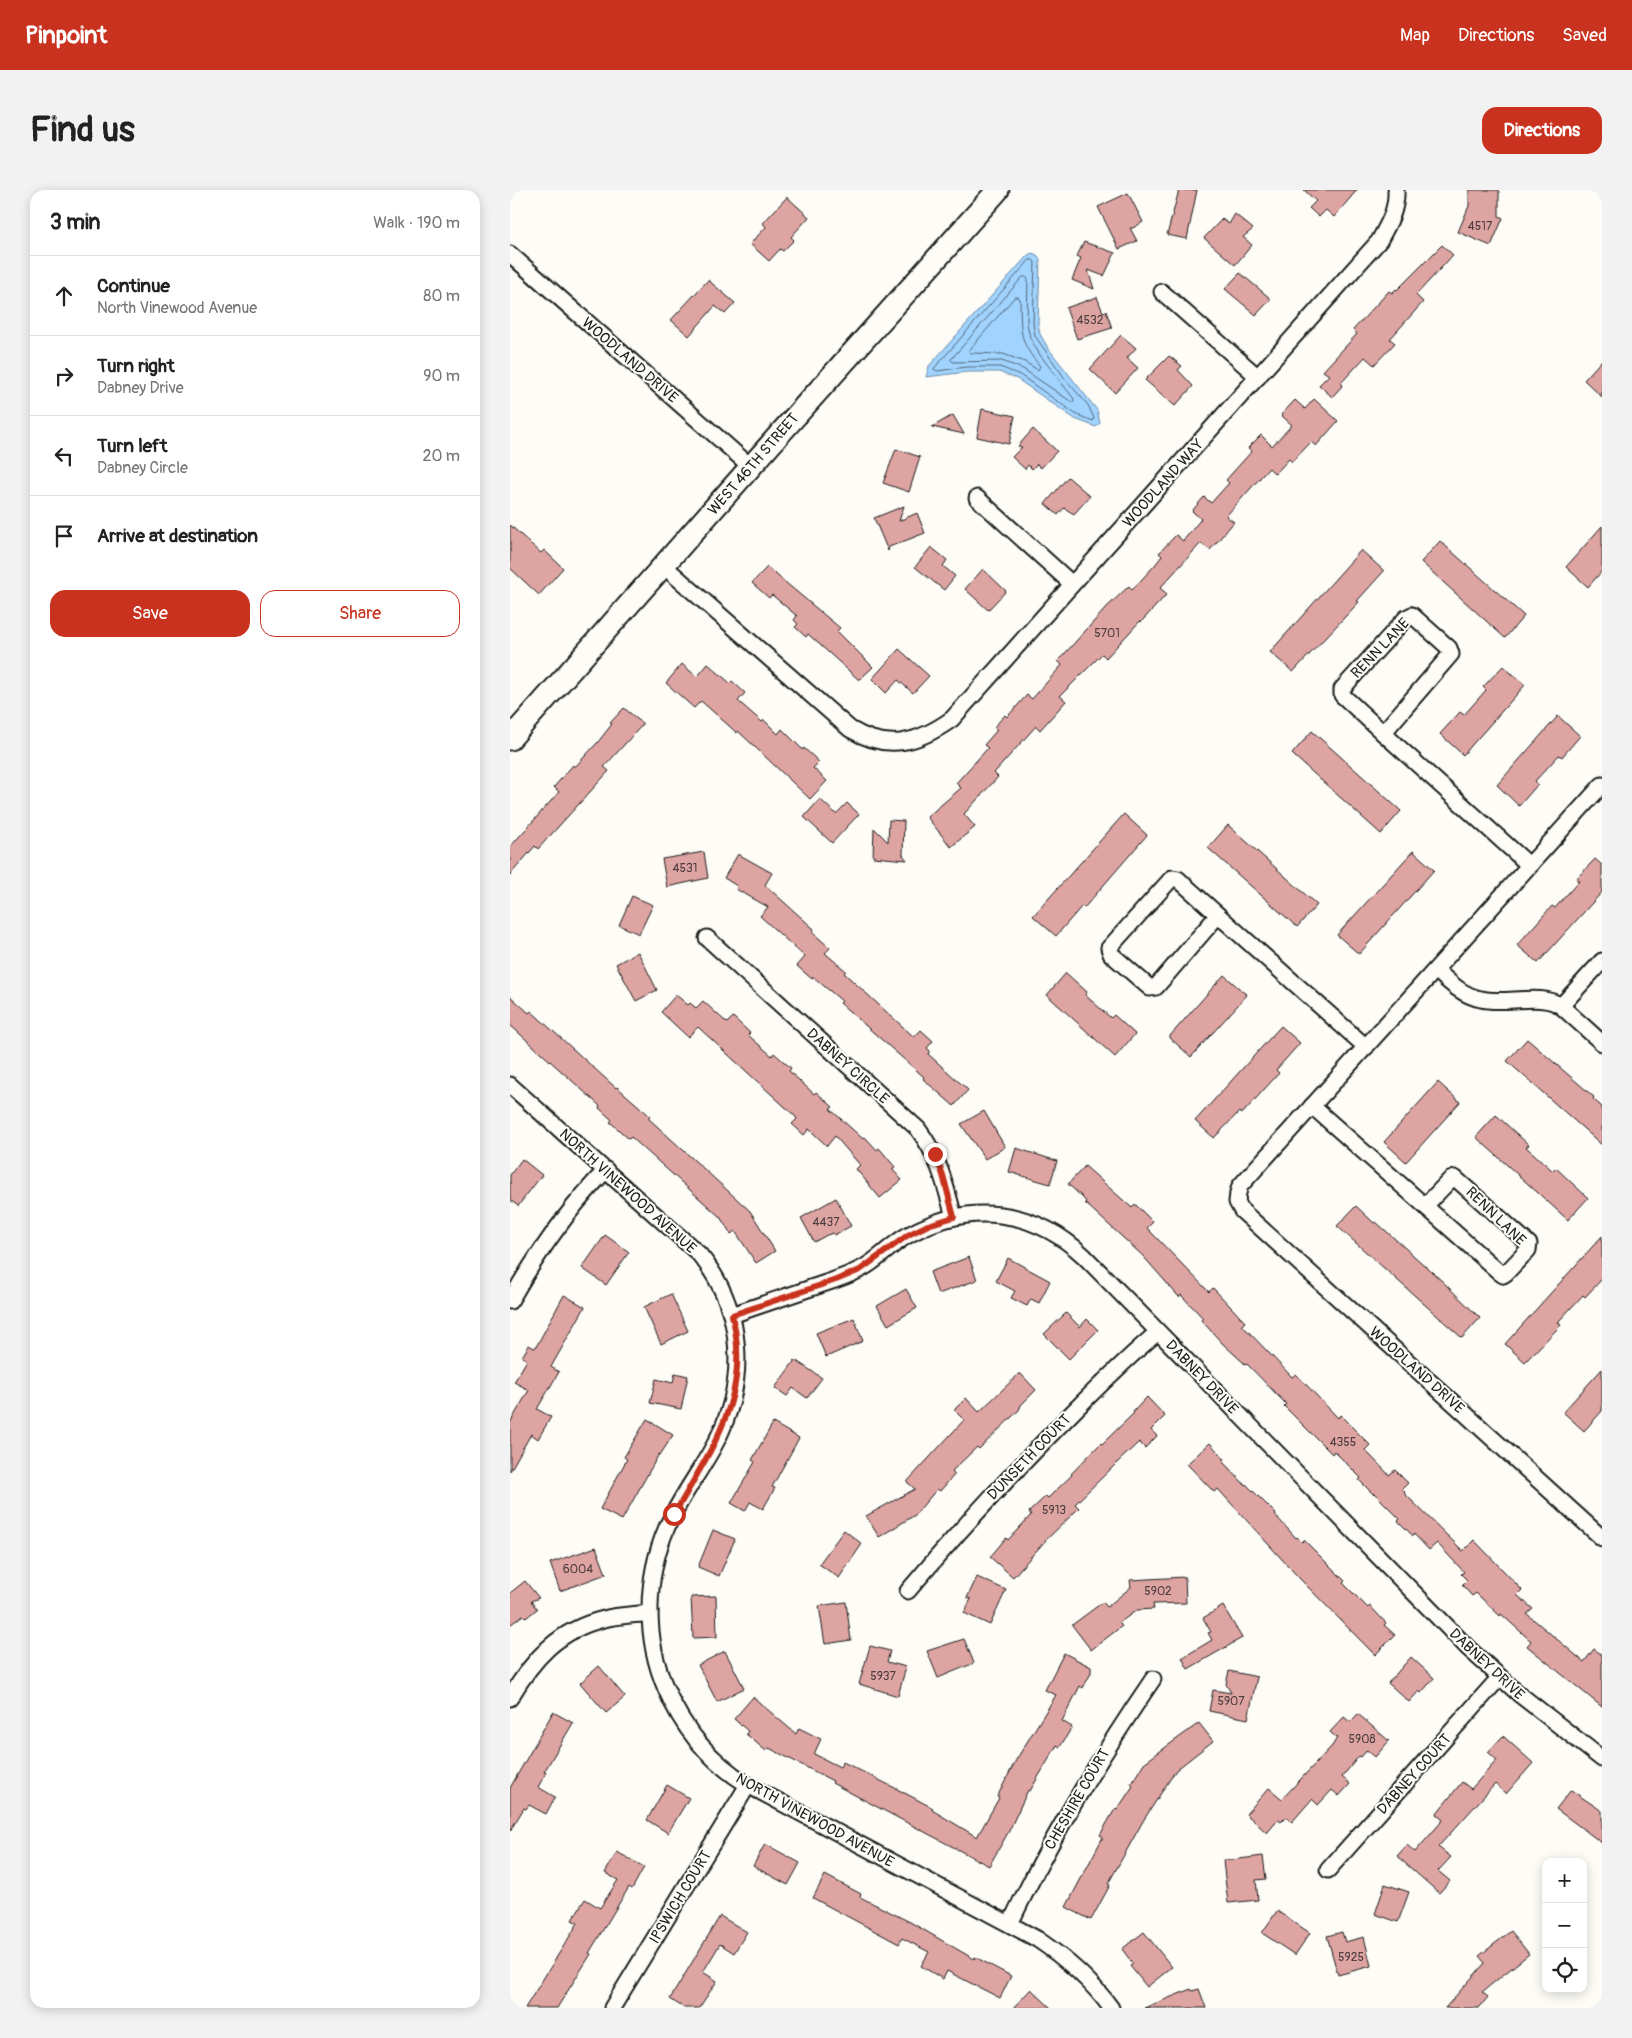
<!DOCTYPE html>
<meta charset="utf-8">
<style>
body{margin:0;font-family:Pangolin,sans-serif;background:#f2f2f2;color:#222}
.controls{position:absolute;right:15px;bottom:15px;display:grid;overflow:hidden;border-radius:10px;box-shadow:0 2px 12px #0003}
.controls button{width:45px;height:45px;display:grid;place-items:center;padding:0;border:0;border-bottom:1px solid #e0e0e0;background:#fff;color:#222;font:25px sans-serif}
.stop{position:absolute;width:15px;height:15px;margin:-11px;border:4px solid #c8321e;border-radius:50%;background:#fff}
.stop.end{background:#c8321e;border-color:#fff;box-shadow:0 1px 5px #0008}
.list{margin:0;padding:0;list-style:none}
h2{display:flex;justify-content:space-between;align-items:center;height:65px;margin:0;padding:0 20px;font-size:21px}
h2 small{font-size:16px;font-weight:400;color:#767676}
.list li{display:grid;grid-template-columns:32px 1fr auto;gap:15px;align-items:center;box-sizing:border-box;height:80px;padding:0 20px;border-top:1px solid #e0e0e0}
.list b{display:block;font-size:19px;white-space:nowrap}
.list p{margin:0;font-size:16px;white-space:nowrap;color:#767676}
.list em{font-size:16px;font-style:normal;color:#767676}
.actions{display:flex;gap:10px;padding:15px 20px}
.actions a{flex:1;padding:11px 0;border:1px solid #c8321e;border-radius:15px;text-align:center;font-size:18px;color:#c8321e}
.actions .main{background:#c8321e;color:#fff}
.icon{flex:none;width:28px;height:28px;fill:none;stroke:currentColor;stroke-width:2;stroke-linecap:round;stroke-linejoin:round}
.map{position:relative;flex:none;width:1092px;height:1818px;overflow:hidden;border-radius:15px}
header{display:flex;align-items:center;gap:30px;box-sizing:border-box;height:70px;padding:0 25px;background:#c8321e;color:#fff}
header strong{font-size:24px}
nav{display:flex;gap:28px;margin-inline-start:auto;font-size:18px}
.intro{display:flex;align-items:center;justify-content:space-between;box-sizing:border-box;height:120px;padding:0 30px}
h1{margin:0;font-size:35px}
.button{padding:12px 22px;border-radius:15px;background:#c8321e;color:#fff;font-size:18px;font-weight:700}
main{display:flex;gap:30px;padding:0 30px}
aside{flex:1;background:#fff;border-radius:15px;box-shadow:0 2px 12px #0003}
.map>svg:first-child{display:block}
.water{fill:#a0d3fe;stroke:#6b8aa4}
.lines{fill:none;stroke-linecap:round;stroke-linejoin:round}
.shore{stroke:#516576;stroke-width:1}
.building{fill:#dea4a2;stroke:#1c1c1c}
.street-casing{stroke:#1c1c1c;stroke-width:19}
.secondary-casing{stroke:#1c1c1c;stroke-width:25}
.street{stroke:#fdfcf7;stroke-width:15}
.secondary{stroke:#fdfcf7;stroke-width:21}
.route{stroke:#c8321e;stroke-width:6}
.labels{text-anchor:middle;stroke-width:4;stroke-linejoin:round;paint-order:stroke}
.number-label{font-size:12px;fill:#4c3e3e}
.street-label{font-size:15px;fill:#1c1c1c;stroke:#fdfcf7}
</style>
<header>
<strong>Pinpoint</strong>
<nav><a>Map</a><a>Directions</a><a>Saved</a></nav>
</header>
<div class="intro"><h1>Find us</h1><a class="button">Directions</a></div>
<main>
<aside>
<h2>3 min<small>Walk · 190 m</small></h2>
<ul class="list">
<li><svg class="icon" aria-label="ahead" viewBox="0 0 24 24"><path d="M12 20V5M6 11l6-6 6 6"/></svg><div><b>Continue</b><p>North Vinewood Avenue</p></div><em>80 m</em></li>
<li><svg class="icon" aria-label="right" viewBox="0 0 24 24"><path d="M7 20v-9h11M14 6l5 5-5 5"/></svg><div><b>Turn right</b><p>Dabney Drive</p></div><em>90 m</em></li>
<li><svg class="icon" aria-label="left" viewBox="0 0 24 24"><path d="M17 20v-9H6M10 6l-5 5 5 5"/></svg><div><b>Turn left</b><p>Dabney Circle</p></div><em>20 m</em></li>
<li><svg class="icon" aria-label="arrive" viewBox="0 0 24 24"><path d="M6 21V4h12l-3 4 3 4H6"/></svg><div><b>Arrive at destination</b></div></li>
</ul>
<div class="actions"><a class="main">Save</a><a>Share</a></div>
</aside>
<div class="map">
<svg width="1092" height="1818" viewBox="0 0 1092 1818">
<rect width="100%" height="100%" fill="#fdfcf7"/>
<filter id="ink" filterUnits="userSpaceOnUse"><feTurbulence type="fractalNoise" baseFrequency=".02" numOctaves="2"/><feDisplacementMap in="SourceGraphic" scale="10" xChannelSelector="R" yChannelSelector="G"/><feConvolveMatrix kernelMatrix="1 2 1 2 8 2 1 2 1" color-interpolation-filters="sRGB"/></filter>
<g filter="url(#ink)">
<polygon class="water" points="522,63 527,65 530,69 528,134 530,144 538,158 587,220 590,233 586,237 565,229 507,189 489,182 457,182 416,187 419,176 518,65"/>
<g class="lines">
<g class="shore">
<polygon points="520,70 523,70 525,72 523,133 525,146 556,190 578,215 584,228 583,231 567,225 510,185 490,177 456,177 427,181 424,179"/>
<polygon points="513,87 516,87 518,89 517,133 520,148 530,165 564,209 563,213 513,179 492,171 443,172 441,170"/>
<path d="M505,107H508L510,109C511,140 508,151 530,176L528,180L515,172L493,164L461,163L459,161Z"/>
</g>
</g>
<g class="building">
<polygon points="669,0 687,0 677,49 657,45"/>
<polygon points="794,0 847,0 824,27 816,20 809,27 799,18 806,11"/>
<polygon points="959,0 989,0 989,26 993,28 981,56 948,42 959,16"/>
<polygon points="618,3 633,32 623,38 620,38 627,51 609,59 588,17"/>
<polygon points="277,7 299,27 281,47 284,50 273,61 270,59 259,71 240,54 256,37 253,33"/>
<polygon points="725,24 743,39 733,47 742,55 725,75 694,48 712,29 719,34"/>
<polygon points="574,52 605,63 594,86 578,80 584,99 562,90 571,68 567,66"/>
<polygon points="932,55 943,65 906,105 913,112 880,149 885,153 864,175 855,167 831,193 833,195 822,207 809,195 819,185 813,181 847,144 843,140 879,101 882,103 886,99 887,100"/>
<polygon points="730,83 761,109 746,125 715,99"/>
<polygon points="198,90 225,113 215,124 205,116 179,146 161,130"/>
<polygon points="587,107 593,122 596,121 602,138 567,149 556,118"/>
<polygon points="611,145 626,158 617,168 628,178 605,203 580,179"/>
<polygon points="659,166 672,176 668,180 683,196 665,216 635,190"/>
<polygon points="1092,170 1092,207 1074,190"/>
<polygon points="804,209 828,231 806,256 801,252 782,272 779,269 765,284 759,278 716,326 724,332 700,360 691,353 650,398 657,404 631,432 630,431 596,468 592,464 550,506 556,511 530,540 526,536 484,583 488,587 454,624 465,637 441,657 417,627 451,598 446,593 478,558 474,555 487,540 484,537 495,525 497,527 517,505 522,509 552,475 548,471 597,417 619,396 622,400 645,375 652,366 649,363 666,345 673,351 691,329 682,321 694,307 701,313 719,293 716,290 742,261 738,258 751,245 762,256 782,235 771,225 785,210 795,219"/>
<polygon points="472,219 505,226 499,254 467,247"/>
<polygon points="443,225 454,244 422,237"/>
<polygon points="523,239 547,261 531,278 527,274 522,279 518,275 515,279 502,267 512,257 508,256"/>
<polygon points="386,259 410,267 399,302 373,293"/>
<polygon points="558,287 580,306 564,324 554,318 548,325 535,314"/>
<polygon points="394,316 389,331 407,323 415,343 379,357 378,361 364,328"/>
<polygon points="0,335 31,363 34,360 53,378 29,405 0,378"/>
<polygon points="1092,336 1092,381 1078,397 1056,377"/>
<polygon points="930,351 1014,426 995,448 911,372"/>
<polygon points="421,357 437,370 433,376 445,386 434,400 405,377"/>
<polygon points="851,360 874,381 847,411 849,412 783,482 760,462"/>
<polygon points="257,377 330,438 327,441 363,477 349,490 298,444 296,447 285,437 288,434 284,430 287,426 262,405 259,408 242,393"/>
<polygon points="473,379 496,401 478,420 455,399"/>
<polygon points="389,459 419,486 403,503 388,490 376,503 362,489"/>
<polygon points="172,474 187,487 198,474 220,493 222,491 235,503 228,511 252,532 254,530 268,544 272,539 293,560 294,558 309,572 303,578 317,591 300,609 228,541 227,543 191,511 184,518 156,493"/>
<polygon points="993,476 1015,495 953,565 930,544 950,522 954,525 976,500 973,497"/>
<polygon points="114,518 133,534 94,577 99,581 28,659 25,656 0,685 0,657 49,602 44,597 63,575 65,577 88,552 102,534 100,533"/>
<polygon points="1048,526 1070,546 1052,567 1049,565 1025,591 1028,594 1009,616 987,595"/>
<polygon points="802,541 891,621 871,644 782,564"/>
<polygon points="310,609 326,624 337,613 349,624 322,653 294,627"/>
<polygon points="614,624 637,645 574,718 572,716 546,746 523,726"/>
<polygon points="379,630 394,631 393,665 397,670 363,667 364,638 378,652"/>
<polygon points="718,635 807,715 787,737 698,658"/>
<polygon points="903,661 924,680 849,764 827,745"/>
<polygon points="194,662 198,688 157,697 152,669"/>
<polygon points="228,664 262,683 255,695 304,739 302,742 320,758 315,763 336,781 334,783 404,847 411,840 423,851 417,858 420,861 418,864 458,900 444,916 413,889 414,887 330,813 332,811 308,791 303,787 302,789 287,776 295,767 250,726 258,717 226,699 227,696 214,688"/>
<polygon points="1085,669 1092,675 1092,702 1028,773 1007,755 1042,716 1045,718 1069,691 1066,689"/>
<polygon points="122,706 143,715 129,744 109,735"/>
<polygon points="128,762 147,800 126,811 106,774"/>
<polygon points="556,783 577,802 575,805 601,828 604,825 625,844 605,867 537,805"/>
<polygon points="714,785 737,805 681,867 659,847"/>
<polygon points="166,805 178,815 180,813 186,818 193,811 217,833 223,827 240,843 238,845 262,866 264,863 281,878 279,881 304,904 306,902 323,917 320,919 353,949 355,947 367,960 369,958 385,977 382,979 392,990 370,1008 346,979 350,975 325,946 317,956 299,939 294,945 282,934 287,929 285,926 188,837 178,847 151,822"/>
<polygon points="0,806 19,823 21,821 106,898 107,897 140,926 138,928 240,1021 265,1061 246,1073 225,1041 221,1044 210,1027 121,947 119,949 100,932 102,930 89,918 90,916 0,835"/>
<polygon points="771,836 790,853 766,880 769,883 732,924 729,922 704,948 685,931"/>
<polygon points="1017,849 1084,907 1083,909 1092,917 1092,955 997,871"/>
<polygon points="928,892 950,912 896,972 874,952"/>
<polygon points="474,921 495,957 475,969 451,934"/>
<polygon points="986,925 1019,955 1016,957 1043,981 1046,978 1078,1008 1058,1030 966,947"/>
<polygon points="506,958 547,971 540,994 499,982"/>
<polygon points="12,969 32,985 8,1016 0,1010 0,985"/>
<polygon points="575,976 622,1018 625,1014 643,1032 637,1038 699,1102 703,1098 735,1132 732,1135 782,1187 786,1184 828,1228 830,1225 860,1255 855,1260 879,1285 885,1280 898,1293 892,1299 895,1302 894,1303 953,1361 964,1350 1012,1400 1007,1405 1023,1419 1017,1424 1074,1472 1084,1459 1092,1465 1092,1517 1017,1456 1021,1451 991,1424 990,1426 966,1403 962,1406 952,1395 957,1390 951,1384 954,1382 927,1353 919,1360 904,1344 903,1346 888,1331 890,1329 864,1303 863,1304 849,1290 851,1288 824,1261 822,1264 774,1216 776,1214 737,1174 736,1175 712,1153 691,1130 693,1128 671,1105 669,1107 633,1066 575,1013 576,1012 572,1007 558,994"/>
<polygon points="326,1008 341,1036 324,1045 323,1043 317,1045 304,1052 291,1028"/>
<polygon points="846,1016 864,1033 866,1032 932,1091 970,1128 952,1148 827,1036"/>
<polygon points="95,1045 119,1062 96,1095 72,1078"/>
<polygon points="1092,1046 1092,1089 1075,1107 1073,1105 1048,1132 1051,1135 1015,1172 995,1154"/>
<polygon points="459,1067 467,1090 428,1104 420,1082"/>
<polygon points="498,1068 540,1091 529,1113 521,1109 517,1116 501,1108 505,1101 486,1091"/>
<polygon points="396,1099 407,1118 378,1135 367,1116"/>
<polygon points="161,1104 178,1141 151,1154 134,1117"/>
<polygon points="54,1105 75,1117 41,1177 49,1182 27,1219 41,1227 28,1249 21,1244 0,1281 0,1233 19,1200 4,1192 17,1170 12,1167 19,1155 24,1158 26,1157"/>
<polygon points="556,1123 570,1137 577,1129 588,1140 559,1169 534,1144"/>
<polygon points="344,1128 353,1151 316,1167 306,1143"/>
<polygon points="285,1170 312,1188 297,1208 283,1198 277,1206 265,1198"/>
<polygon points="1092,1179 1092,1221 1074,1241 1053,1222"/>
<polygon points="165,1183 178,1186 171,1219 140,1213 146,1189 163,1193"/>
<polygon points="510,1183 526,1200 511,1215 509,1220 469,1259 467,1257 442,1281 445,1284 430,1301 427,1299 405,1325 369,1347 356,1326 405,1299 397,1292 454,1230 444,1220 456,1208 469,1222"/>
<polygon points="637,1207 655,1226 641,1240 647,1246 635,1258 629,1252 610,1270 565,1314 569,1318 536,1350 503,1387 480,1367 496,1348 498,1350 521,1325 519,1322 536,1306 538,1308 562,1285 561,1284 591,1253 592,1254 624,1223 623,1222"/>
<polygon points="137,1229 163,1245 150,1265 149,1264 112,1330 90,1319 117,1269 114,1267"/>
<polygon points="263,1233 289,1248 262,1297 265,1298 253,1319 240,1312 235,1321 221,1313 245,1272 242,1270"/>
<polygon points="700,1253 715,1270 713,1272 735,1295 736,1294 766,1324 765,1325 786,1348 787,1347 792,1352 794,1350 835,1391 833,1393 858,1418 860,1416 876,1433 874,1435 885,1445 865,1465 790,1389 708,1299 704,1302 677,1274"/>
<polygon points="203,1340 225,1349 209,1386 188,1377"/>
<polygon points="334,1340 352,1354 329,1388 309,1374"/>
<polygon points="86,1357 96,1384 50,1401 40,1373"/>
<polygon points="467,1387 496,1400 480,1435 454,1423 461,1409 457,1408"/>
<polygon points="675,1387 676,1413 643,1414 644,1419 627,1420 609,1433 612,1436 581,1460 562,1435 593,1412 597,1417 621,1397 620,1390"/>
<polygon points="15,1391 29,1408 21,1411 27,1419 16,1428 13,1425 0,1435 0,1403"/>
<polygon points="206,1406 207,1447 183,1448 181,1407"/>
<polygon points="336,1412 341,1450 315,1454 309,1416"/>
<polygon points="713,1416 732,1448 678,1479 672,1468 702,1450 698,1443 701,1442 693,1428"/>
<polygon points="454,1449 464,1473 428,1488 417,1461"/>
<polygon points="360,1456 380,1461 377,1472 396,1477 388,1506 349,1494"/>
<polygon points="215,1461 234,1498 207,1512 188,1475"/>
<polygon points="554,1463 581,1477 581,1483 573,1498 570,1496 552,1531 562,1537 550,1557 547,1555 520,1601 518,1600 499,1641 479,1676 322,1593 323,1591 259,1558 256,1561 236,1544 238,1541 224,1529 243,1507 286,1544 289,1538 311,1549 304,1564 330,1577 333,1572 387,1599 423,1618 422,1620 467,1647 489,1608 487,1607 506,1570 546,1505 535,1500"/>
<polygon points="901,1467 924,1488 911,1503 909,1501 899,1512 878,1493"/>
<polygon points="89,1476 115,1507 96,1523 70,1493"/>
<polygon points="719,1481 747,1487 738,1529 699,1521 703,1500 721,1503 716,1494"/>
<polygon points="43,1522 63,1533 34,1582 36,1583 28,1597 45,1607 36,1624 19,1615 16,1619 14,1618 0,1641 0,1598"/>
<polygon points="848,1524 879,1551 865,1567 857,1560 851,1567 849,1566 832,1587 840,1594 829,1606 822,1600 808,1615 802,1609 782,1632 776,1627 771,1632 768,1630 757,1643 736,1624 759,1598 772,1609 822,1556 827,1548 820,1542 834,1527 840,1532"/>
<polygon points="689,1533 703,1551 666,1580 633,1631 598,1694 600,1695 581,1730 556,1717 593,1647 590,1645 605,1619 607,1620 623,1596 621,1594 634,1573"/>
<polygon points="993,1546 1023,1573 996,1604 985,1594 928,1657 941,1667 928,1681 940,1691 929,1703 887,1666 897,1655 905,1662 933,1630 926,1624 952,1592 961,1599 987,1570 978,1562"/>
<polygon points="157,1595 179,1608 158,1643 137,1630"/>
<polygon points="1061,1600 1092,1621 1092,1653 1046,1619"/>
<polygon points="255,1654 290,1673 278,1695 243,1676"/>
<polygon points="107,1662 134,1677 122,1699 119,1697 79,1763 81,1764 47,1818 15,1818 68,1733 62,1730 75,1709 90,1718 108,1690 95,1683"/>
<polygon points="753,1666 756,1689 746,1690 748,1710 718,1713 713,1671"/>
<polygon points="315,1685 351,1704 350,1707 400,1732 464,1769 465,1767 501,1786 490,1808 437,1781 433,1789 411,1776 419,1762 392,1748 389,1754 303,1708"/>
<polygon points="875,1694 899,1702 888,1732 865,1724"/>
<polygon points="767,1721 800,1743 785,1765 752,1743"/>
<polygon points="210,1726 237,1742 224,1763 210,1754 193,1782 207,1791 189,1818 174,1818 160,1809"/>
<polygon points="1001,1741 1019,1764 972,1802 978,1807 969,1818 935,1818 975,1773 969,1766"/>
<polygon points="634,1742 662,1777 637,1797 620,1776 623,1774 612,1759"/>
<polygon points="832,1742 835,1752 854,1747 861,1776 828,1785 817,1746"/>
<polygon points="521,1799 541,1818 503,1818"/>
<polygon points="681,1799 682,1801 689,1799 696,1818 634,1818"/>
</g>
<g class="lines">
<g class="street-casing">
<g id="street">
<polyline points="0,64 240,276"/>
<polyline points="652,102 748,187"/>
<polyline points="467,308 562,394"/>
<path d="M154,376L340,539C378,562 408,553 442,529L869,51C878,35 887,20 886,0"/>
<polygon points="902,425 939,458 941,464 873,543 832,505 832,499 896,428"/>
<polyline points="873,543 1020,676"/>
<polyline points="1092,595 730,996 728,1003 727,1012 732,1021 1092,1348"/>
<polygon points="662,688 668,689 708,725 646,797 640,798 601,764 599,758"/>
<polyline points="708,725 856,857"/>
<path d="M197,748L408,939C429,967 435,994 444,1027"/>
<polyline points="1092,771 1051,816 1092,853"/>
<path d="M926,780C939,792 953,806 971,809C994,815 1032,802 1051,816"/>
<path d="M0,895L189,1064C234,1118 238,1190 206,1252C191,1281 170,1307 157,1337C135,1388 134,1448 156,1499C173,1539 201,1572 238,1595L527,1749C555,1768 581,1790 601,1818"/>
<polyline points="802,916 915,1016"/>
<polygon points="945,988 1019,1054 1018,1060 996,1083 993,1085 989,1082 915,1016 940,990"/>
<path d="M0,1111C27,1064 58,1019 96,980"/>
<path d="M222,1125C247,1116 272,1108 298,1099C315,1093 334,1088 351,1079C369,1070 382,1053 400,1044C460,1011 524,1019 574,1066L959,1459L1009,1504L1092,1569"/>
<path d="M398,1401C451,1338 507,1278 565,1220C592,1193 619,1166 648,1142"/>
<path d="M0,1508C23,1469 48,1440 94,1429C109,1425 125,1425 140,1423"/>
<polyline points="818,1680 990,1487"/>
<path d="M500,1734C541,1647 589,1568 643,1489"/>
<polyline points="102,1818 238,1595"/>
</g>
</g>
<g class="secondary-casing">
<path id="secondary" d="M0,549C162,365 324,182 488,0"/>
</g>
<use href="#street" class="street"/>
<use href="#secondary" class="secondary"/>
</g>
</g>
<g class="lines" filter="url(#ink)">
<path class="route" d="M164,1324C173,1310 181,1295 189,1281C219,1230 237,1184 222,1125L326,1090L350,1080L398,1045L418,1035L444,1027L433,985L425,964"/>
</g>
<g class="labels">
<g class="number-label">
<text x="970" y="40">4517</text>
<text x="580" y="134">4532</text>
<text x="597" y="447">5701</text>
<text x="175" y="682">4531</text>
<text x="316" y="1036">4437</text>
<text x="833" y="1256">4355</text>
<text x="544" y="1324">5913</text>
<text x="68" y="1383">6004</text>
<text x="648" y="1405">5902</text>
<text x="373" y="1490">5937</text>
<text x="721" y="1515">5907</text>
<text x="852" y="1553">5908</text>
<text x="841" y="1771">5925</text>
</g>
<g class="street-label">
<text transform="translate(120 170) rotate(41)" y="5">WOODLAND DRIVE</text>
<text transform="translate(243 274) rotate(-49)" y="5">WEST 46TH STREET</text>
<text transform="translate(653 293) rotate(-48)" y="5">WOODLAND WAY</text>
<text transform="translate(870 458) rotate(-46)" y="5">RENN LANE</text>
<text transform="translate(338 876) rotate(42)" y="5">DABNEY CIRCLE</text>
<text transform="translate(118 1001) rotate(42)" y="5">NORTH VINEWOOD AVENUE</text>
<text transform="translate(986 1026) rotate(44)" y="5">RENN LANE</text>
<text transform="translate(907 1180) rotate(42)" y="5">WOODLAND DRIVE</text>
<text transform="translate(692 1187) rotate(46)" y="5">DABNEY DRIVE</text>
<text transform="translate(519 1267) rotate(-46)" y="5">DUNSETH COURT</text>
<text transform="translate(977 1474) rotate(43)" y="5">DABNEY DRIVE</text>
<text transform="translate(904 1584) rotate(-48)" y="5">DABNEY COURT</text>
<text transform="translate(567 1609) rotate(-60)" y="5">CHESHIRE COURT</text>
<text transform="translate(305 1630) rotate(29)" y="5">NORTH VINEWOOD AVENUE</text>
<text transform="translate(170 1707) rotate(-59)" y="5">IPSWICH COURT</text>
</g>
</g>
</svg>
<div class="controls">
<button>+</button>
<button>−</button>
<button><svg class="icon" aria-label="locate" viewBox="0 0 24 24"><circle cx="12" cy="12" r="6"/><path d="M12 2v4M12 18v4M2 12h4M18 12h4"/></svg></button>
</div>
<div class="stop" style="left:164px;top:1324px"></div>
<div class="stop end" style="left:425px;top:964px"></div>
</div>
</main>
